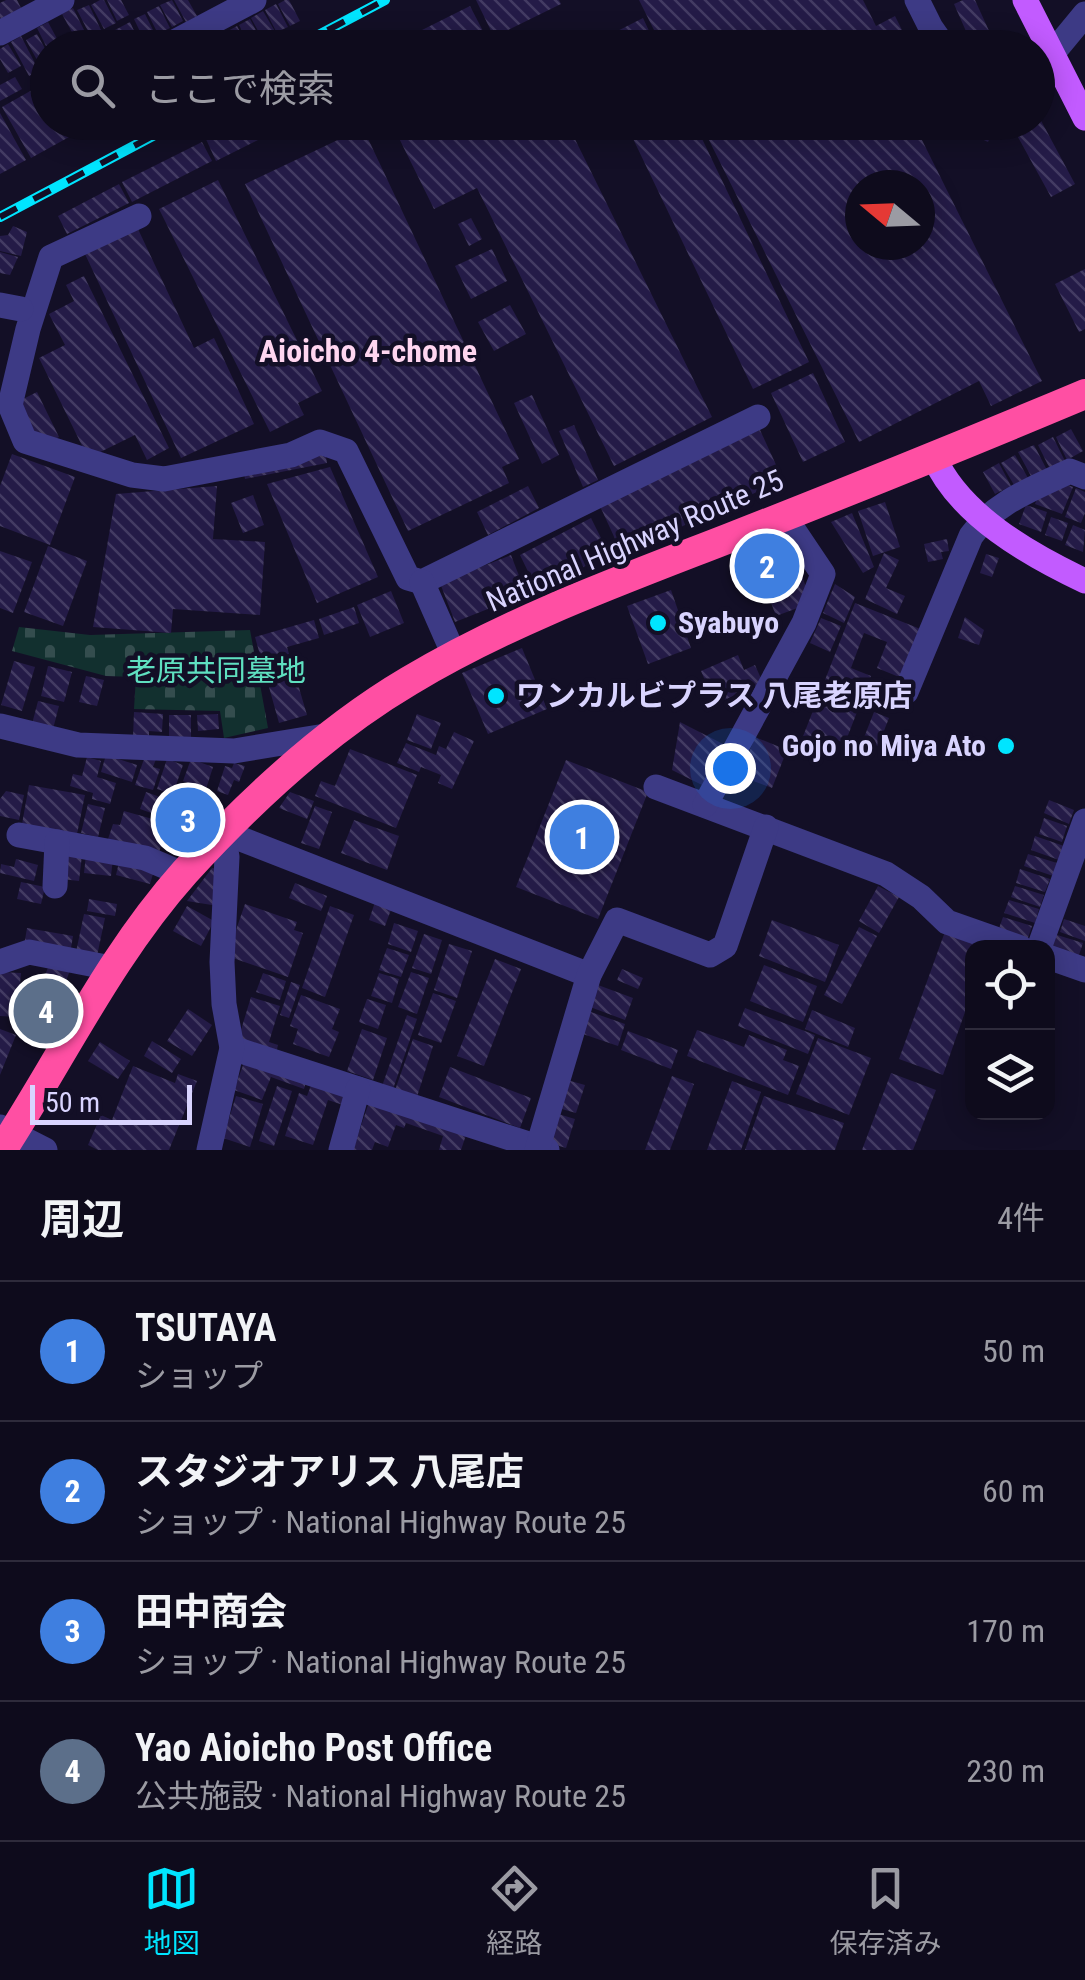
<!DOCTYPE html>
<html lang="ja">
<meta charset="utf-8">
<style>
body{margin:0;font-family:"Roboto Condensed","Noto Sans JP",sans-serif;background:#1c1929;color:#f1f3f6}
.controls{position:absolute;right:30px;bottom:30px;display:grid;overflow:hidden;border-radius:20px;box-shadow:0 5px 25px #0003}
.controls button{width:90px;height:90px;display:grid;place-items:center;padding:0;border:0;border-bottom:2px solid #2e2b3b;background:#0e0b1c;color:#f1f3f6;font:50px sans-serif}
.compass{position:absolute;left:845px;top:170px;width:90px;height:90px;border-radius:50%;background:#0e0b1c;box-shadow:0 5px 25px #0003;rotate:289deg}
.scale{position:absolute;left:30px;bottom:25px;width:162px;box-sizing:border-box;padding-left:10px;border:5px solid #d9d4ff;border-top:0;font-size:28px;line-height:35px;white-space:nowrap;color:#d9d4ff;-webkit-text-stroke:8px #130f26;paint-order:stroke}
.you{position:absolute;left:730px;top:768px;width:35px;height:35px;margin:-25px;border:8px solid #fff;border-radius:50%;background:#1a73e8;box-shadow:0 0 0 15px #1a73e833}
.badge{display:grid;place-items:center;width:65px;height:65px;border-radius:50%;background:#00e5ff;color:#fff;font-size:32px;font-weight:700}
.pin{position:absolute;translate:-50% -50%;border:5px solid #fff;box-shadow:0 2px 10px #0006}
.list{margin:0;padding:0;list-style:none}
h2{display:flex;justify-content:space-between;align-items:center;height:130px;margin:0;padding:0 40px;font-size:42px}
h2 small{font-size:32px;font-weight:400;color:#9b9ba3}
.list li{display:grid;grid-template-columns:65px 1fr auto;gap:30px;align-items:center;box-sizing:border-box;height:140px;padding:0 40px;border-top:2px solid #2e2b3b}
.list b{display:block;font-size:38px;white-space:nowrap}
.list p{margin:0;font-size:32px;white-space:nowrap;color:#9b9ba3}
.list em{font-size:32px;font-style:normal;color:#9b9ba3}
.icon{flex:none;width:55px;height:55px;fill:none;stroke:currentColor;stroke-width:2;stroke-linecap:round;stroke-linejoin:round}
.map{position:relative;flex:none;width:1085px;height:1150px;overflow:hidden}
.search{position:absolute;background:#0e0b1c;box-shadow:0 5px 25px #0003;left:30px;right:30px;top:30px;height:110px;display:flex;align-items:center;gap:25px;box-sizing:border-box;padding:0 35px;border-radius:55px;color:#9b9ba3;font-size:38px}
.sheet{height:690px;background:#0e0b1c}
nav{display:flex;justify-content:space-around;align-items:center;box-sizing:border-box;height:140px;border-top:2px solid #2e2b3b;background:#0e0b1c;font-size:28px;color:#9b9ba3}
nav a{display:grid;justify-items:center;gap:5px}
nav .on{color:#00e5ff}
.map>svg:first-child{display:block}
.cemetery{fill:url(#cemetery-stones)}
.building{fill:url(#building-back-hatch);fill-rule:evenodd}
.lines{fill:none;stroke-linecap:round;stroke-linejoin:round}
.minor{stroke:#3d3a85;stroke-width:25}
.major{stroke:#c25bff;stroke-width:25}
.highway{stroke:#ff4fa3;stroke-width:30}
.rail-casing{stroke:#00e5ff;stroke-width:10}
.rail{stroke:#130f26;stroke-width:6;stroke-dasharray:19;stroke-linecap:butt}
.poi-dot{fill:#00e5ff;stroke:#130f26;stroke-width:4}
.labels{text-anchor:middle;stroke-width:9;stroke-linejoin:round;paint-order:stroke}
.street-label{font-size:30px;fill:#d9d4ff;stroke:#130f26}
.poi-label{font-size:30px;font-weight:bold;fill:#d9d4ff;stroke:#130f26;text-anchor:start}
.park-label{font-size:30px;fill:#5fe0c0;stroke:#130f26}
.neighbourhood-label{font-size:32px;font-weight:bold;fill:#ffd6f0;stroke:#130f26}
</style>
<div class="map">
<svg width="1085" height="1150" viewBox="0 0 1085 1150">
<defs>
<pattern id="cemetery-stones" width="16" height="16" patternUnits="userSpaceOnUse" patternTransform="scale(2.5)"><rect width="16" height="16" fill="#12302f"/><path d="M2 7V4a2 2 0 0 1 4 0v3zM10 15v-3a2 2 0 0 1 4 0v3z" fill="#344d4e"/></pattern>
<pattern id="building-back-hatch" width="6" height="6" patternUnits="userSpaceOnUse" patternTransform="scale(2.5)"><rect width="6" height="6" fill="#241b47"/><path d="M-1 5l2 2M0 0l6 6M5-1l2 2" fill="none" stroke="#433b63"/></pattern>
</defs>
<rect width="100%" height="100%" fill="#130f26"/>
<polygon class="cemetery" points="19,627 90,635 250,630 268,728 224,738 220,711 134,709 136,677 106,676 12,651"/>
<g class="building">
<polygon points="6,0 17,0 21,8 0,19 0,3"/>
<polygon points="100,0 104,0 116,23 104,29 91,5"/>
<polygon points="107,0 121,0 129,15 117,21"/>
<polygon points="172,0 183,21 172,27 160,5"/>
<polygon points="174,0 188,0 197,16 186,22"/>
<polygon points="285,0 289,0 300,21 290,26 278,4"/>
<polygon points="476,0 559,0 561,4 494,37"/>
<polygon points="639,0 863,0 876,26 895,16 911,48 663,48"/>
<polygon points="963,0 975,0 990,33 969,38 954,4"/>
<polygon points="276,4 288,27 279,31 279,37 265,10"/>
<polygon points="89,5 101,30 90,35 77,10"/>
<polygon points="159,6 170,28 158,34 147,12"/>
<polygon points="470,6 484,33 454,48 386,48"/>
<polygon points="73,8 88,38 78,43 62,14"/>
<polygon points="263,11 276,33 263,40 251,18"/>
<polygon points="145,14 155,34 144,40 134,19"/>
<polygon points="643,18 657,48 584,48"/>
<polygon points="250,19 261,40 250,46 239,25"/>
<polygon points="48,22 62,48 47,48 37,28"/>
<polygon points="130,22 142,48 133,48 131,42 123,45 115,30"/>
<polygon points="237,26 249,48 234,48 226,32"/>
<polygon points="112,31 120,45 99,48 95,40"/>
<polygon points="37,34 48,54 48,66 42,69 26,40"/>
<polygon points="21,36 39,71 29,76 11,42"/>
<polygon points="8,44 21,66 8,73 0,59 0,49"/>
<polygon points="15,77 22,89 0,101 0,85"/>
<polygon points="48,81 48,122 75,122 80,131 31,158 2,107"/>
<polygon points="0,113 26,160 0,174"/>
<polygon points="1038,115 1075,184 1051,197 1014,130 1027,122 1038,122"/>
<polygon points="234,122 294,122 216,161 205,137"/>
<polygon points="391,122 579,122 569,127 712,417 614,466 477,188 434,209"/>
<polygon points="625,122 694,122 809,362 753,389"/>
<path d="M700,122H913L1042,381L991,406L979,381L859,442ZM860,185H920V245H860Z"/>
<polygon points="958,122 997,122 988,142 956,127"/>
<polygon points="363,128 519,459 502,467 509,483 408,531 245,184"/>
<polygon points="202,142 212,161 132,202 122,182"/>
<polygon points="218,180 322,391 298,403 304,415 270,432 159,209"/>
<polygon points="119,184 129,203 67,234 58,216"/>
<polygon points="471,218 482,239 469,246 458,224"/>
<polygon points="13,226 27,232 21,256 0,251 0,236 8,235"/>
<polygon points="138,229 194,348 214,338 254,424 181,458 85,254"/>
<polygon points="492,249 507,281 471,299 455,266"/>
<polygon points="0,252 18,257 10,275 0,273"/>
<polygon points="1085,269 1085,329 1079,332 1055,284"/>
<polygon points="84,276 169,448 147,460 135,435 88,458 39,358 65,345 49,314 74,301 66,285"/>
<polygon points="510,305 526,334 494,351 478,322"/>
<polygon points="813,373 845,442 803,462 771,393"/>
<polygon points="37,392 59,437 50,442 30,434 15,403"/>
<polygon points="532,395 559,455 542,464 514,403"/>
<polygon points="574,425 598,480 583,487 559,431"/>
<polygon points="1071,429 1083,451 1067,460 1056,437"/>
<polygon points="760,430 783,480 622,554 599,504"/>
<polygon points="1053,437 1065,461 1050,469 1038,445"/>
<polygon points="1034,445 1047,470 1032,478 1018,452"/>
<polygon points="325,451 327,463 245,479 243,467"/>
<polygon points="12,454 75,477 50,545 0,526 0,486"/>
<polygon points="1015,455 1028,478 1014,485 1001,463"/>
<polygon points="999,463 1011,486 995,494 983,472"/>
<polygon points="330,467 378,577 317,603 267,484"/>
<polygon points="1065,484 1073,487 1062,514 1035,504 1038,496"/>
<polygon points="217,486 213,539 265,542 260,615 173,609 171,633 93,627 116,494"/>
<polygon points="528,486 539,508 488,535 477,512"/>
<polygon points="1076,488 1085,492 1085,513 1081,523 1065,517"/>
<polygon points="253,495 264,525 243,533 231,503"/>
<polygon points="885,502 900,547 873,556 858,511"/>
<polygon points="1026,505 1047,512 1041,532 1019,524"/>
<polygon points="852,513 874,567 863,573 831,522"/>
<polygon points="1051,517 1068,523 1062,541 1045,535"/>
<polygon points="591,518 603,542 593,548 598,560 537,590 520,555"/>
<polygon points="1073,525 1085,530 1083,552 1065,545"/>
<polygon points="787,538 808,592 803,606 776,616 752,552"/>
<polygon points="947,539 949,551 941,552 943,559 928,562 924,544"/>
<polygon points="48,546 87,561 63,626 24,612"/>
<polygon points="0,551 32,562 13,613 0,608"/>
<polygon points="884,553 899,560 886,588 905,596 897,614 865,599"/>
<polygon points="986,554 999,558 992,577 980,573"/>
<polygon points="511,555 526,594 455,622 440,583"/>
<polygon points="835,584 855,597 844,623 823,613"/>
<polygon points="671,590 691,648 648,664 627,606"/>
<polygon points="391,591 404,623 370,637 357,605"/>
<polygon points="855,603 923,630 904,679 877,668 887,642 864,633 851,668 871,676 845,743 826,736 819,751 800,744"/>
<polygon points="354,607 359,623 324,635 319,619"/>
<polygon points="965,617 984,630 979,645 958,638"/>
<polygon points="821,618 841,626 830,652 810,643"/>
<polygon points="314,620 319,638 287,647 307,715 279,723 255,637"/>
<polygon points="522,648 547,709 488,734 462,673"/>
<polygon points="738,655 744,670 755,665 763,683 715,704 701,671"/>
<polygon points="14,661 35,667 22,711 1,705"/>
<polygon points="48,666 72,672 64,702 41,696"/>
<polygon points="86,676 104,680 97,706 79,702"/>
<polygon points="38,701 59,706 53,729 32,724"/>
<polygon points="134,712 163,714 162,732 149,731 149,738 133,737"/>
<polygon points="874,712 889,718 878,746 863,740"/>
<polygon points="218,714 219,729 198,731 197,715"/>
<polygon points="417,714 441,723 431,749 407,740"/>
<rect x="169" y="715" width="22" height="23"/>
<polygon points="680,722 723,744 702,785 672,770"/>
<polygon points="454,732 474,741 452,789 438,783 441,775 421,767 419,772 397,763 406,743 436,755 439,746 446,749"/>
<polygon points="755,737 787,750 772,788 740,776"/>
<polygon points="350,749 417,775 396,828 315,796 321,781 335,786"/>
<polygon points="106,755 137,765 132,782 101,772"/>
<polygon points="145,756 156,759 153,767 160,769 153,790 135,785"/>
<polygon points="87,757 101,761 97,777 116,783 110,804 92,799 93,793 70,786 73,774 82,776"/>
<polygon points="167,759 183,765 173,794 157,789"/>
<polygon points="191,759 213,767 206,789 183,781"/>
<polygon points="566,760 648,792 598,919 516,887"/>
<polygon points="234,763 245,766 239,782 234,780 228,795 217,791 225,766 232,768"/>
<polygon points="29,785 85,795 77,834 22,824"/>
<polygon points="6,791 24,795 19,820 0,816 0,799"/>
<polygon points="146,792 174,802 168,819 140,809"/>
<polygon points="290,792 314,801 307,819 279,808"/>
<polygon points="189,797 206,808 188,835 171,823"/>
<polygon points="1049,800 1074,810 1069,824 1044,813"/>
<polygon points="88,804 105,808 98,837 81,833"/>
<polygon points="315,806 332,812 319,849 301,843"/>
<polygon points="124,811 167,823 159,853 108,839 113,824 120,825"/>
<polygon points="1044,818 1067,826 1062,842 1039,834"/>
<polygon points="354,820 399,836 387,870 341,853"/>
<polygon points="1035,836 1064,846 1059,860 1031,850"/>
<polygon points="65,853 82,855 79,881 62,879"/>
<polygon points="1028,854 1057,863 1053,876 1024,866"/>
<polygon points="86,855 113,858 111,876 84,873"/>
<polygon points="120,858 155,867 150,884 116,875"/>
<polygon points="16,859 38,865 34,881 0,873 1,864 14,867"/>
<polygon points="212,868 224,870 218,906 187,901"/>
<polygon points="1020,869 1050,879 1045,892 1016,883"/>
<polygon points="21,882 45,887 41,904 17,899"/>
<polygon points="295,883 327,896 321,911 289,898"/>
<polygon points="878,886 899,897 879,933 859,921"/>
<polygon points="1015,886 1044,895 1040,907 1011,897"/>
<polygon points="89,899 117,904 115,916 87,911"/>
<polygon points="1009,900 1039,909 1035,923 1004,913"/>
<polygon points="375,902 392,907 385,926 369,920"/>
<polygon points="245,904 297,922 294,930 303,933 288,977 227,956"/>
<polygon points="187,906 214,921 201,946 173,931"/>
<polygon points="330,906 354,915 325,997 302,988"/>
<polygon points="84,914 105,918 97,956 76,952"/>
<polygon points="1003,917 1032,926 1027,941 998,931"/>
<polygon points="1064,919 1085,926 1085,941 1060,932"/>
<polygon points="772,920 839,945 825,982 759,956"/>
<polygon points="394,923 418,931 411,952 388,944"/>
<polygon points="947,926 989,948 972,948 972,992 943,1075 899,1059"/>
<polygon points="859,927 877,936 842,1004 824,995"/>
<polygon points="27,928 73,936 70,954 24,946"/>
<polygon points="424,934 442,940 431,974 412,968"/>
<polygon points="1054,934 1083,943 1078,958 1050,949"/>
<polygon points="449,944 472,951 457,998 434,990"/>
<polygon points="387,948 409,955 401,977 379,970"/>
<polygon points="495,959 521,969 484,1066 457,1056"/>
<polygon points="50,962 70,970 62,993 41,986"/>
<polygon points="764,965 817,986 803,1022 750,1001"/>
<polygon points="622,969 643,978 638,989 617,980"/>
<polygon points="0,972 21,973 17,1017 0,1016"/>
<polygon points="411,972 429,978 417,1014 398,1007"/>
<polygon points="263,973 286,981 280,1000 256,992"/>
<polygon points="379,973 399,979 392,1003 371,996"/>
<polygon points="291,982 300,985 289,1018 280,1015"/>
<polygon points="598,985 633,998 625,1020 590,1007"/>
<polygon points="33,988 61,999 52,1022 47,1020 39,1040 27,1035 25,1009"/>
<polygon points="433,993 456,1001 441,1043 418,1035"/>
<polygon points="301,995 340,1009 332,1029 339,1032 329,1057 293,1044 298,1029 290,1026"/>
<polygon points="251,997 280,1006 269,1042 278,1045 276,1054 237,1043"/>
<polygon points="367,999 386,1005 378,1029 359,1022"/>
<polygon points="745,1008 815,1035 808,1054 738,1026"/>
<polygon points="188,1009 212,1025 192,1056 167,1041"/>
<polygon points="812,1010 855,1028 848,1047 805,1029"/>
<polygon points="588,1011 625,1024 618,1046 580,1033"/>
<polygon points="407,1015 417,1019 392,1092 381,1089"/>
<polygon points="0,1029 16,1035 0,1075"/>
<polygon points="362,1029 387,1038 373,1080 347,1071"/>
<polygon points="697,1030 744,1047 749,1035 787,1050 783,1060 799,1066 788,1095 687,1056"/>
<polygon points="628,1031 678,1050 671,1069 621,1050"/>
<polygon points="818,1038 871,1058 849,1115 796,1094"/>
<polygon points="413,1039 433,1046 416,1100 394,1093"/>
<polygon points="152,1041 181,1059 172,1073 144,1056"/>
<polygon points="100,1042 130,1061 118,1079 88,1061"/>
<polygon points="246,1057 307,1079 304,1089 271,1077 262,1100 234,1090"/>
<polygon points="133,1066 175,1083 178,1074 197,1081 169,1150 98,1150 88,1145 101,1115 112,1120"/>
<polygon points="450,1067 531,1098 520,1128 439,1097"/>
<polygon points="891,1073 936,1090 913,1150 862,1150"/>
<polygon points="672,1076 694,1084 670,1150 645,1150"/>
<polygon points="313,1080 351,1093 346,1106 328,1100 313,1145 285,1136 299,1093 307,1096"/>
<polygon points="567,1080 585,1085 576,1113 558,1108"/>
<polygon points="732,1081 761,1092 741,1150 707,1150"/>
<polygon points="277,1086 292,1091 274,1146 259,1141"/>
<polygon points="236,1096 263,1104 250,1147 223,1138"/>
<polygon points="764,1096 844,1123 835,1150 745,1150"/>
<polygon points="370,1099 468,1129 461,1150 439,1150 443,1136 406,1123 404,1128 396,1125 388,1147 375,1142 372,1150 353,1150"/>
<polygon points="555,1113 575,1119 566,1148 546,1142"/>
</g>
<g class="lines">
<g class="minor">
<polyline points="917,0 931,28 945,48"/>
<polyline points="0,33 62,0"/>
<polyline points="163,48 254,0"/>
<polyline points="1038,57 1052,54 1085,14"/>
<polyline points="139,216 51,257 28,329 10,405 25,441 132,475 164,479 291,455 320,442 346,451 408,578 422,582 758,417"/>
<polyline points="0,305 21,309"/>
<polyline points="422,582 455,657"/>
<path d="M906,692L971,536C995,502 1033,489 1070,471L1085,477"/>
<polyline points="0,726 78,745 234,751 331,735"/>
<polyline points="656,787 886,874 921,897 947,922 1021,948"/>
<polyline points="705,805 804,623 823,574 784,516"/>
<polyline points="223,832 589,975"/>
<polyline points="19,835 145,858 183,874"/>
<polyline points="55,886 57,842"/>
<polyline points="1039,948 1085,821"/>
<polyline points="1048,957 1085,970"/>
<polyline points="0,962 29,952 111,968"/>
<polyline points="232,1048 547,1150"/>
<polyline points="0,1127 45,1150"/>
<polyline points="209,1150 232,1048 224,1004 222,962 227,857 223,832"/>
<polyline points="341,1150 358,1089"/>
<polyline points="537,1150 589,975 617,920 710,955 725,946 766,827"/>
</g>
<g class="major">
<polyline points="1025,0 1085,118"/>
<path d="M934,457C959,515 1030,555 1085,581"/>
</g>
<path class="highway" d="M2,1150C63,1056 110,956 185,872C250,801 326,730 409,681C509,621 619,581 727,539C847,492 966,444 1085,394"/>
<g class="rail-casing">
<g id="rail">
<polyline points="294,48 385,0"/>
<polyline points="0,217 179,122"/>
</g>
</g>
<use href="#rail" class="rail"/>
</g>
<g class="poi-dot">
<circle cx="658" cy="623" r="10"/>
<circle cx="496" cy="696" r="10"/>
<circle cx="1006" cy="746" r="10"/>
</g>
<g class="labels">
<g class="street-label">
<text transform="translate(635 541) rotate(-23)" y="10">National Highway Route 25</text>
</g>
<g class="poi-label">
<text x="678" y="633">Syabuyo</text>
<text x="516" y="706">ワンカルビプラス 八尾老原店</text>
<text x="986" y="756" text-anchor="end">Gojo no Miya Ato</text>
</g>
<g class="park-label">
<text x="216" y="681">老原共同墓地</text>
</g>
<g class="neighbourhood-label">
<text x="368" y="362">Aioicho 4-chome</text>
</g>
</g>
</svg>
<div class="controls">
<button><svg class="icon" aria-label="locate" viewBox="0 0 24 24"><circle cx="12" cy="12" r="6"/><path d="M12 2v4M12 18v4M2 12h4M18 12h4"/></svg></button>
<button><svg class="icon" aria-label="layers" viewBox="0 0 24 24"><path d="M12 4l9 5-9 5-9-5zM3 14l9 5 9-5"/></svg></button>
</div>
<svg class="compass" viewBox="-18 -18 36 36"><path d="M0-13l5 13h-10z" fill="#e53935"/><path d="M0 13l5-13h-10z" fill="#9b9ba3"/></svg>
<div class="scale">50 m</div>
<div class="you"></div>
<div class="pin badge" style="left:582px;top:837px;background:#3f7fe0">1</div>
<div class="pin badge" style="left:767px;top:566px;background:#3f7fe0">2</div>
<div class="pin badge" style="left:188px;top:820px;background:#3f7fe0">3</div>
<div class="pin badge" style="left:46px;top:1011px;background:#5c6f8a">4</div>
<div class="search"><svg class="icon" aria-label="search" viewBox="0 0 24 24"><circle cx="10" cy="10" r="6"/><path d="M15 15l6 6"/></svg>ここで検索</div>
</div>
<section class="sheet">
<h2>周辺<small>4件</small></h2>
<ul class="list">
<li><span class="badge" style="background:#3f7fe0">1</span><div><b>TSUTAYA</b><p>ショップ</p></div><em>50 m</em></li>
<li><span class="badge" style="background:#3f7fe0">2</span><div><b>スタジオアリス 八尾店</b><p>ショップ · National Highway Route 25</p></div><em>60 m</em></li>
<li><span class="badge" style="background:#3f7fe0">3</span><div><b>田中商会</b><p>ショップ · National Highway Route 25</p></div><em>170 m</em></li>
<li><span class="badge" style="background:#5c6f8a">4</span><div><b>Yao Aioicho Post Office</b><p>公共施設 · National Highway Route 25</p></div><em>230 m</em></li>
</ul>
</section>
<nav>
<a class="on"><svg class="icon" aria-label="map" viewBox="0 0 24 24"><path d="M3 6l6-2 6 2 6-2v14l-6 2-6-2-6 2zM9 4v14M15 6v14"/></svg>地図</a>
<a><svg class="icon" aria-label="directions" viewBox="0 0 24 24"><path d="M12 3l9 9-9 9-9-9zM9 14v-3h6M13 9l2 2-2 2"/></svg>経路</a>
<a><svg class="icon" aria-label="saved" viewBox="0 0 24 24"><path d="M7 4h10v16l-5-4-5 4z"/></svg>保存済み</a>
</nav>
